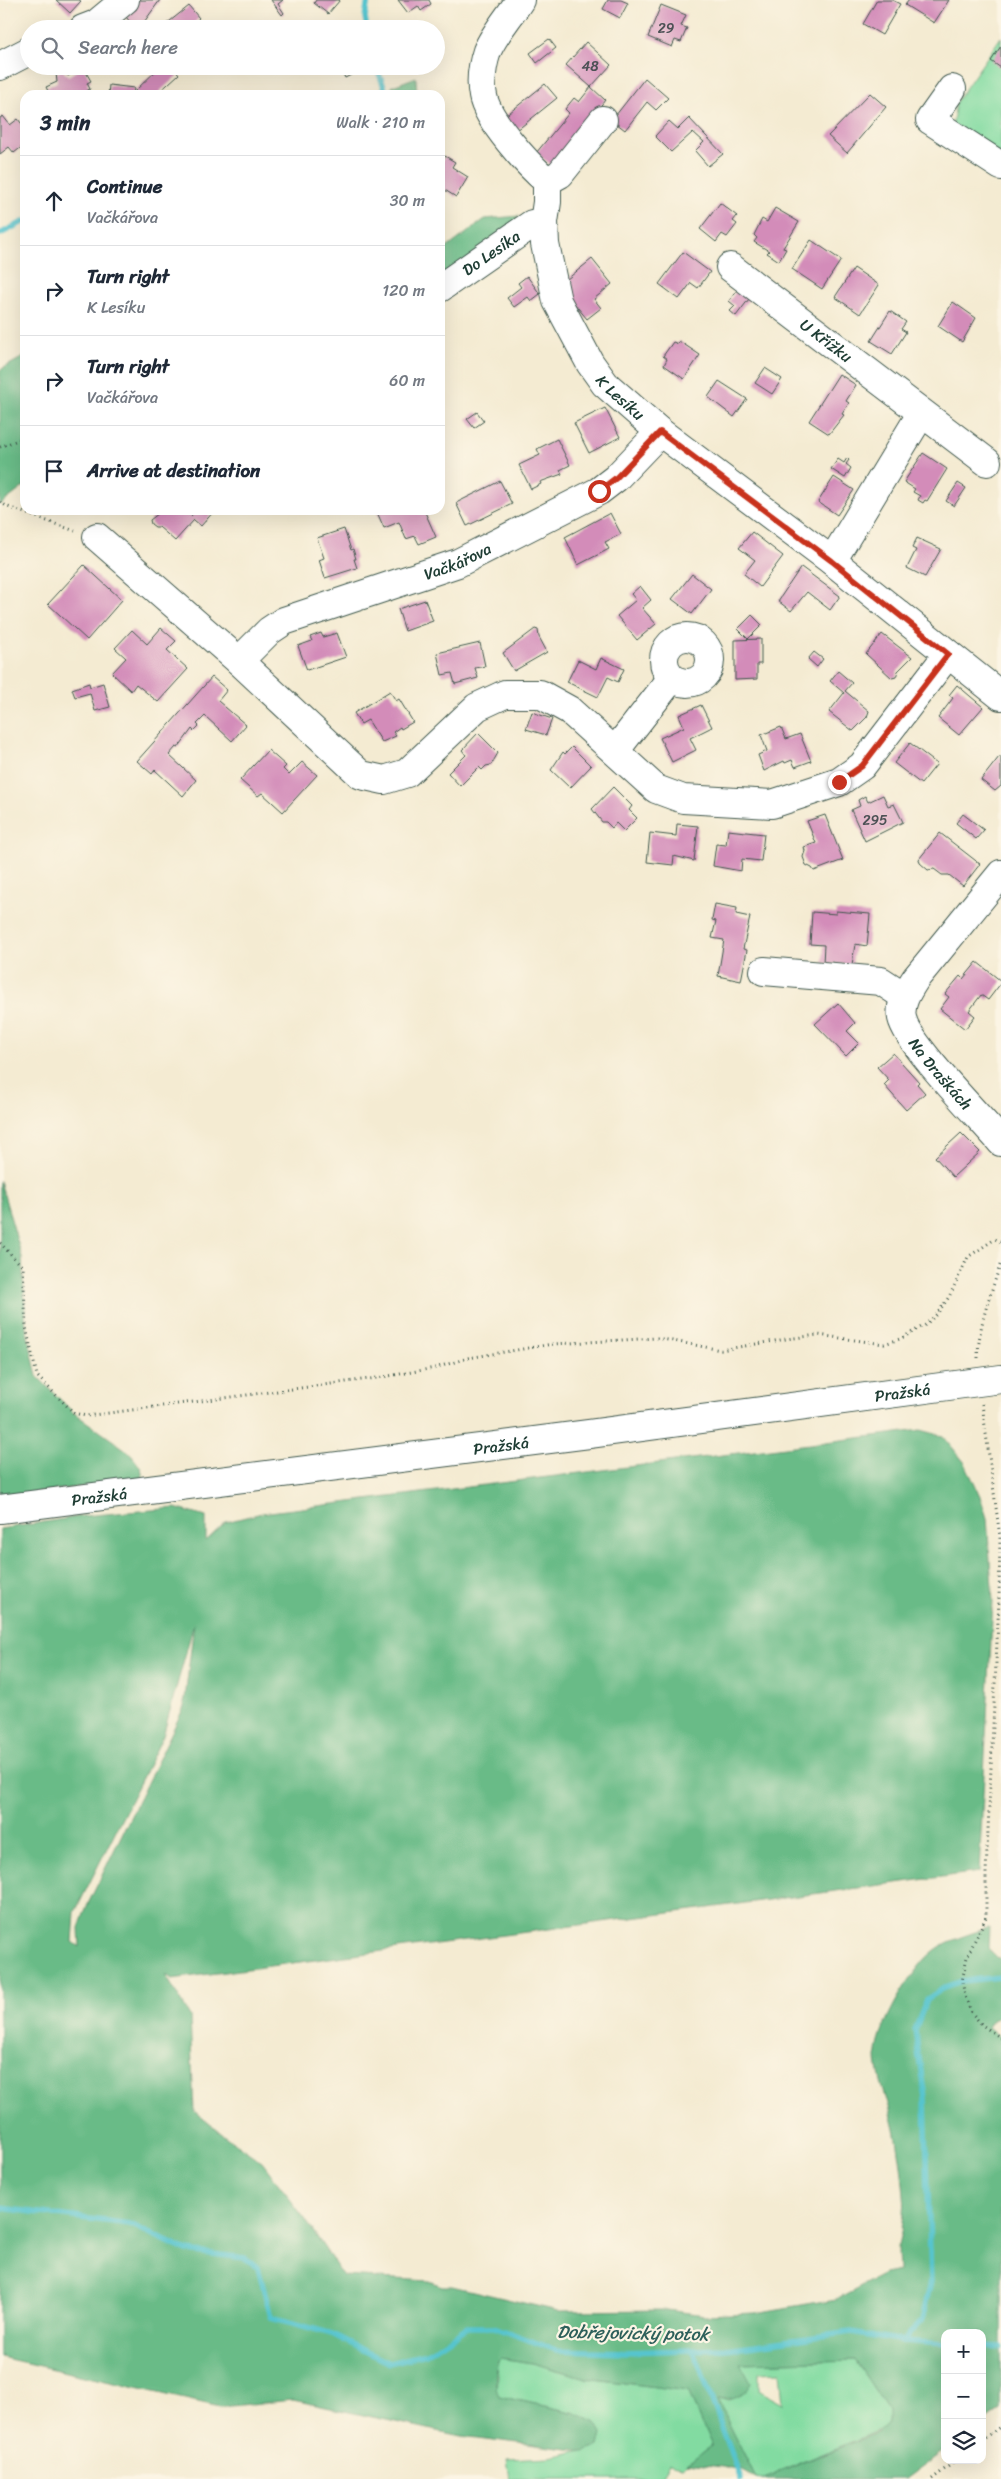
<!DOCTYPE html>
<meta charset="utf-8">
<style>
body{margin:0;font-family:Sriracha,sans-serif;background:#f6f6f7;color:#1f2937}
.controls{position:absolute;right:15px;bottom:15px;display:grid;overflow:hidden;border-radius:10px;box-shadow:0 5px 20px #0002}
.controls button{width:45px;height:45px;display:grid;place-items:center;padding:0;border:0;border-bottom:1px solid #e0e1e3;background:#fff;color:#1f2937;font:25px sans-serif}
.stop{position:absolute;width:15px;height:15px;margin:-11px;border:4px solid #c8321e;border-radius:50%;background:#fff}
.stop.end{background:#c8321e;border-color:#fff;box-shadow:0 1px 5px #0008}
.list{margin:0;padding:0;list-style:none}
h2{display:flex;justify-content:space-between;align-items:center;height:65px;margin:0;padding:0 20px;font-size:21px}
h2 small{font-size:16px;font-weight:400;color:#747a83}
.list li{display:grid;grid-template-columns:32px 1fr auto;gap:15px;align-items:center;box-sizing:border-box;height:90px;padding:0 20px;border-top:1px solid #e0e1e3}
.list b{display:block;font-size:19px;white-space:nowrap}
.list p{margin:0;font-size:16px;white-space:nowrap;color:#747a83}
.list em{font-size:16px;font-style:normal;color:#747a83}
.icon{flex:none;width:28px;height:28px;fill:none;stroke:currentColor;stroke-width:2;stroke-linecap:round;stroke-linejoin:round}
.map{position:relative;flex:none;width:1001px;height:2479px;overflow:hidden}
.search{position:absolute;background:#fff;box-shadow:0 5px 20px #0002;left:20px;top:20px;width:425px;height:55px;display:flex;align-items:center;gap:12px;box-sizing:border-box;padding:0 18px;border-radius:28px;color:#747a83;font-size:19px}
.panel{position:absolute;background:#fff;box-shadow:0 5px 20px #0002;left:20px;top:90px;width:425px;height:425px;border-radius:15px}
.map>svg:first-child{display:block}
.green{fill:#82dba1;stroke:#508c6a;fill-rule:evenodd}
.forest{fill:#69bb87;stroke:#447c5e;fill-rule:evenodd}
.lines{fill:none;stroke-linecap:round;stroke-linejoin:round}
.stream{stroke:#57c4ce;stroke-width:5.5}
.building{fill:#d38cb9}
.minor-casing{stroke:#3f574c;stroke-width:30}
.major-casing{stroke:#3f574c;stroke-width:30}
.path{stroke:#3f574c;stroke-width:3;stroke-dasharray:1 4;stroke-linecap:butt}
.minor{stroke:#fff;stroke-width:28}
.major{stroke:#fff;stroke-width:28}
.route{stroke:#c8321e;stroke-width:6}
.labels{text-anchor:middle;stroke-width:4.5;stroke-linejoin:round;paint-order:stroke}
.number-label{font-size:14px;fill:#4c5155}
.street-label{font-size:16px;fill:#1f3d34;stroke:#fcf5e5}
.water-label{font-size:18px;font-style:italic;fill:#2d5f5a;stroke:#fcf5e5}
</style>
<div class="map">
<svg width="1001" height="2479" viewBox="0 0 1001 2479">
<rect width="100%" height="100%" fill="#fcf5e5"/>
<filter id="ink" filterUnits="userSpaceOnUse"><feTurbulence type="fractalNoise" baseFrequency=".02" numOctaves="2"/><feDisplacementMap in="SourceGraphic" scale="10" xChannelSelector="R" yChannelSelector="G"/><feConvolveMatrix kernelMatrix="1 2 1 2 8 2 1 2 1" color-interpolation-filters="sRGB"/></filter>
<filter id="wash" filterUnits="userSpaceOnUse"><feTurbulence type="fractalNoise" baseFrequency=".0096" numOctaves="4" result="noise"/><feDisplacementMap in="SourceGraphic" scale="20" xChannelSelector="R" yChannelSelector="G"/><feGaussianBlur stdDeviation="1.12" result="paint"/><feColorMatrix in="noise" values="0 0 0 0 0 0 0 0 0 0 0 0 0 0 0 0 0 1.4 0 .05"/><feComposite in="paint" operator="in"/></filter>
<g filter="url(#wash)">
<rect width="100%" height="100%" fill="#f4ebd2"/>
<g class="green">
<polygon points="1001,37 1001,166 951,134 956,102"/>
<polygon points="501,2358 532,2363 586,2378 688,2391 712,2446 682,2467 669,2464 661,2477 646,2479 510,2479 507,2459 551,2457 599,2446 576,2413 499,2396 496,2392 498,2362"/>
<path d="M855,2360L888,2410L890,2419L885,2428L762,2479L756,2478L717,2400H729L740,2363ZM780,2372L783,2404L759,2391V2373Z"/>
</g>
<g class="forest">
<polygon points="416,77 417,95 386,95 393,86"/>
<polygon points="519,216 495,251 440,288 440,253 485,219"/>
<polygon points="25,356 25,486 0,505 0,370"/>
<polygon points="0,1181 22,1257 26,1327 37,1376 74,1413 129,1452 141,1468 143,1479 0,1497"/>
<path d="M921,1430L943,1436L965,1463L980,1496L987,1518L993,1601L979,1872L172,1979L165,1974L190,2016L194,2111L226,2137L262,2162L305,2219L343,2276L430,2281L442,2286H452L558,2311L666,2310L705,2315L755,2313L836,2299L884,2274L899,2271C899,2262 897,2251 899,2241C902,2227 906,2211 904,2196C902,2172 899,2145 893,2121C888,2099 876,2077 877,2052C879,2025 912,1968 934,1951C949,1939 972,1934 989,1927L988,1948L1001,1961V2016L992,2020L988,2027L1001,2038V2410L982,2424V2333H945V2450L905,2479H762L879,2432L888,2424V2410L855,2360L740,2363L751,2383C743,2397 732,2399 717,2400L756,2478L740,2469L687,2463L712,2446L688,2391L586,2378L532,2363L501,2358C495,2365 494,2388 499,2396L576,2413L596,2423L602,2433L599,2446L584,2451L461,2436L293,2400L220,2407L0,2357V1529L83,1516L175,1508L206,1517V1541L226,1522L262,1513ZM194,1623L184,1707L86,1908L79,1928L80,1947L73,1942L75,1912L163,1736Z"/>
</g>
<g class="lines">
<g class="stream">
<polyline points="367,29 365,17 368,0"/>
<polyline points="376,66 386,92 385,95"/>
<polyline points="0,234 25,221"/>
<polyline points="0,2208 130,2224 187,2251 245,2258 258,2267 271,2317 332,2334 389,2363 426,2354 467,2327 494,2327 556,2350 623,2352 726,2349 852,2332 903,2341 945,2344"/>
<polyline points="903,2341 922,2320 931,2281 925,2098 915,2030 927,1999 947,1986 962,1981 1001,1977"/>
<polyline points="982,2346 1001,2347"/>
<polyline points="694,2351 741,2479"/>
</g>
</g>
<g id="blocks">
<g class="building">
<polygon points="56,0 79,0 81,1 70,13"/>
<polygon points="138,0 160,0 139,29 136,29 126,17"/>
<polygon points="271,0 283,0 278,4 284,13 282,15"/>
<polygon points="316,0 340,0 328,14 314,3"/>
<polygon points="398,0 429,0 431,4 421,11 418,6 408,13"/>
<polygon points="608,0 621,0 628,3 620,18 603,9"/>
<polygon points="877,0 892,0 900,4 882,35 863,24"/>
<polygon points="909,0 949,0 934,23 905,5"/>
<polygon points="661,5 686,15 681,26 687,28 681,42 675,40 672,47 648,37"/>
<polygon points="189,6 199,18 194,23 199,29 160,29"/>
<polygon points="549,39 556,48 537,63 530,53"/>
<polygon points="586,42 611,65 591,87 566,65"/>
<polygon points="1001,46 1001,68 991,61"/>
<polygon points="161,66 172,66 179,74 156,95 138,95 135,91"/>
<polygon points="339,66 354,66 357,72 345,78"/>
<polygon points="83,67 91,81 87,83 90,89 79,95 44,95 49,93 46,87 57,82 56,73 62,70 68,76"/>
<polygon points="645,78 668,98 656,110 647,102 625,130 612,120"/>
<polygon points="545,84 557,98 516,131 504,117"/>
<polygon points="109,85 134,88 133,95 108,95"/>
<polygon points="591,87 605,100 554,167 536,153 569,113 565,109 574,98 579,102"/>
<polygon points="870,93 886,107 847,153 828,136"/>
<polygon points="3,116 10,125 18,119 25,128 24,145 14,153 9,147 0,154 0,118"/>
<polygon points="689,118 723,154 708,166 695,151 704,142 693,132 671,152 655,136 669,121 678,129"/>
<polygon points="445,156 455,162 452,167 468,177 456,197 440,187 440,160 442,161"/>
<polygon points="720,203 737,216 733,221 737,224 727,237 722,234 716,242 700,229"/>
<polygon points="775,208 799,222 783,248 786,249 779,261 767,253 769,251 754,242 757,238 754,235 762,219 767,222"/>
<polygon points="811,240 841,260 822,289 792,269"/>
<polygon points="683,252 710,272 698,288 691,283 679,299 659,284"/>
<polygon points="592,259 612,284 594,299 601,308 587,319 564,291 561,284"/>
<polygon points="854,268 879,285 860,314 835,297"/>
<polygon points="527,276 540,294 531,301 528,297 514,307 507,298 521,287 518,283"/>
<polygon points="740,286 752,295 736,316 730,311 735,306 729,301"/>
<polygon points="953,302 976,318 962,342 938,326"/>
<polygon points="890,311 906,322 901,329 906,332 892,354 871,341"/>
<polygon points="679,341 700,355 684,379 664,365 667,359 663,356 673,342 678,344"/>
<polygon points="765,368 782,379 772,394 755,383"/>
<polygon points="839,374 856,385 846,401 849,403 842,414 844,415 829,434 809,421"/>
<polygon points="719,381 747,399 734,417 708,397"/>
<polygon points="605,408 620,437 589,453 574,423"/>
<polygon points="477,412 484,421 474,428 467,419"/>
<polygon points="557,439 570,465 560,470 562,474 540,482 541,484 531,489 519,465 540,455 537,449"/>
<polygon points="923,453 947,469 927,501 925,500 923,503 918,500 920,496 913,492 915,489 904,482"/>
<polygon points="847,458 849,460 846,464 851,468 845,478 831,469 838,459 844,463"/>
<polygon points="834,477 854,490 837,515 818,502"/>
<polygon points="500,481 512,504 467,526 456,503"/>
<polygon points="958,483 966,488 954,506 946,501"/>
<polygon points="163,510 184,510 191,516 196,510 215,510 201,526 194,520 175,541 159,527 155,527 151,524 150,520"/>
<polygon points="376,510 424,510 436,537 419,544 415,536 406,539 399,522 384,528"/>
<polygon points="610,513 621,534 605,542 609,549 578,565 565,537"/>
<polygon points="344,529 351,550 353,549 356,559 354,559 357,568 325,578 319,560 324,558 317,538"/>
<polygon points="752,532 783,556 760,587 744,574 755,560 739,548"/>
<polygon points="917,538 941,549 925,577 907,568 916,550 912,548"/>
<polygon points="84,565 122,600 87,640 48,604"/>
<polygon points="801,567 840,596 830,610 807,592 791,611 778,601"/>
<polygon points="692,574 711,589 692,614 672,599"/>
<polygon points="640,586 651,600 642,608 656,624 637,640 617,616 636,600 631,594"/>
<polygon points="425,600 433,621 405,631 398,609"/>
<polygon points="752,615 762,625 748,639 738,629"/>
<polygon points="161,628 176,641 167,650 188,669 158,702 136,684 131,691 112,673 126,658 115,648 132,630 147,644"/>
<polygon points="535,629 538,630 539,637 547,652 514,671 503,653"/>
<polygon points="321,633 323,637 337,633 346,657 307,670 298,646 312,641 310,637"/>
<polygon points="882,634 912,657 898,671 896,677 892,678 866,654"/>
<polygon points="761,639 761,664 757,664 757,679 735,680 735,640"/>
<polygon points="480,643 485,666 475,668 478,678 455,684 452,673 442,675 437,653"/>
<polygon points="814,652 823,659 817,667 808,659"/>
<polygon points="601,658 624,669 618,682 608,677 598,697 567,682 578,660 596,669"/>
<polygon points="838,671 852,683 845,691 869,711 867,717 853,731 829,712 844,693 830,681"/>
<polygon points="212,677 227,690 218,701 246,725 232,741 205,716 197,724 199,726 194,731 192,729 178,748 176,747 169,755 196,780 183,796 155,770 152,774 137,761"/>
<polygon points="89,683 90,687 103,683 110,707 95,711 90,693 75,697 72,689"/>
<polygon points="957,685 983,707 959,735 938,718 953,698 949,695"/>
<polygon points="390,691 396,701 399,699 413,722 401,729 400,727 393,732 396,736 382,742 368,720 361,724 354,713"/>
<polygon points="701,705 712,727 690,738 696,750 672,762 660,738 684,727 679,715"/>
<polygon points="532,712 552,719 546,735 526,729"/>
<polygon points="781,727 786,739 800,734 811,761 795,767 792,760 785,763 784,761 764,771 758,755 767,751 761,735"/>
<polygon points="478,733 498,753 491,765 486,766 482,770 479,767 460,786 448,773 466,755 462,750"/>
<polygon points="910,743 937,764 921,784 894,763"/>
<polygon points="572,747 591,766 570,788 551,770 563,752 565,754"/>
<polygon points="268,750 286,766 283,769 289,775 302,762 317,775 283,812 262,793 258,796 240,780"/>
<polygon points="999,757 1001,757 1001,786 995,791 981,780"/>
<polygon points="613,787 632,806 629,810 637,818 624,831 616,823 612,828 606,822 602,822 592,809"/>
<polygon points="883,795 888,806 894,804 903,822 865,841 851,810 860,806 858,800 865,796 868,802"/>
<polygon points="963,814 984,830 976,839 956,823"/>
<polygon points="825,815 843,860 814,871 812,868 806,865 803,857 805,851 804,847 816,843 807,821"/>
<polygon points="677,824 698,826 694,861 674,856 673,865 647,862 650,833 676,836"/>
<polygon points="728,830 764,834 761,861 742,859 741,871 713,866 716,844 726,845"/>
<polygon points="940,833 980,864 963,886 949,875 942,875 934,869 928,870 920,863 919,859"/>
<polygon points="715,904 737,908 736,914 750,917 743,949 747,950 741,981 718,976 724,940 712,938 716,921 712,920"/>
<polygon points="836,911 870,914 867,946 855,944 852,965 823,963 824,945 810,944 812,912 836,914"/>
<polygon points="977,962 1001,981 1001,983 988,1000 981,995 969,1011 975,1016 965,1029 940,1009 949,997 945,994 960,976 963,979"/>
<polygon points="838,1003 855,1023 847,1031 859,1043 846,1056 815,1024"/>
<polygon points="893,1053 919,1082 917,1084 925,1093 906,1110 884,1085 889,1080 877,1067"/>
<polygon points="961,1133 980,1152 953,1177 935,1157"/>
</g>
</g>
</g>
<g filter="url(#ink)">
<use href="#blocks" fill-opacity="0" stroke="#3f574c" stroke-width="1"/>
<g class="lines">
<g class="minor-casing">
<g id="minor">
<path id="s1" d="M520,0C510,16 494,34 487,51C482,66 480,81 483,96C487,120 528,165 547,181V202L544,222L545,244L557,301L590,363L605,384L660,432L832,561L1001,696"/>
<polyline points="83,29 96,24 125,0"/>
<polyline points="0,66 29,51"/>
<polyline points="952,89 930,120 1001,166"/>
<polyline points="547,181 560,174 603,120"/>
<path id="s2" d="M730,267L987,462"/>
<path id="s3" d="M440,288L532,224L544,222"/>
<polyline points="97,537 239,661 361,775 384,780 407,773 477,707 505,694 540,694 569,710 656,789 683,799 772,804 839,782 862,766 948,654"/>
<polyline points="832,561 921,414"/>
<circle cx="687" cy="660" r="23"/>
<path id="s4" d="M239,661L269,631L284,621L458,563L599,491L616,478L660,432"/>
<polyline points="615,751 672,678"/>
<path id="s5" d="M1001,874L916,978C909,989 899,1003 902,1018C908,1045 980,1117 1001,1142"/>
<polyline points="764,971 881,981 904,996"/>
</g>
</g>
<g class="major-casing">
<g id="major">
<path id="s6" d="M0,1509L589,1434L1001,1379"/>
</g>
</g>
<g class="path">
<polyline points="0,447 25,437"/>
<polyline points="0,502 8,507 75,531"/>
<polyline points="0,1243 23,1267 26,1327 37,1376 74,1413 86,1416 377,1378 435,1368 468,1358 553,1344 657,1338 721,1350 786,1339 818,1335 884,1344 900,1339 925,1325 937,1314 949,1297 968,1257 995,1239 1001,1242"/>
<path d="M978,1358C978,1325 991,1294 1001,1262"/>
<polyline points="982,1404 1000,1537 999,1600 986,1872 986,1917 967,1957 962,1981 965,1996 971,2012 982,2025 1001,2038"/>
<polyline points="982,2441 1001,2426"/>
<polyline points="932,2479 957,2460"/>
</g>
<use href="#minor" class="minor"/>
<use href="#major" class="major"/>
</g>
</g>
<g class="lines" filter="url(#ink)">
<polyline class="route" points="599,491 616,478 660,432 832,561 948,654 862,766 839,782"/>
</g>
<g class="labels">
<g class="number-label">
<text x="666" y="33">29</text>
<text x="590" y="71">48</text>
<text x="875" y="825">295</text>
</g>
<g class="street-label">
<text dy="6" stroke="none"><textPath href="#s3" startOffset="62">Do Lesíka</textPath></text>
<text dy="6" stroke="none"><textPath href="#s2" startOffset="121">U Křížku</textPath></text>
<text dy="6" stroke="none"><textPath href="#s1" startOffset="452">K Lesíku</textPath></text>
<text dy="6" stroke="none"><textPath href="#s4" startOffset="244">Vačkářova</textPath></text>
<text dy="6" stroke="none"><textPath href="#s5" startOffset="246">Na Draškách</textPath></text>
<text dy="6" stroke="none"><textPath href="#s6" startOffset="910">Pražská</textPath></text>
<text dy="6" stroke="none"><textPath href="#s6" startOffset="505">Pražská</textPath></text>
<text dy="6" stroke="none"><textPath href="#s6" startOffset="100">Pražská</textPath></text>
</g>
<g class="water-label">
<text transform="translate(633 2333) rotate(1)" y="6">Dobřejovický potok</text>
</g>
</g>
</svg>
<div class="controls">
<button>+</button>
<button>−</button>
<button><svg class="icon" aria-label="layers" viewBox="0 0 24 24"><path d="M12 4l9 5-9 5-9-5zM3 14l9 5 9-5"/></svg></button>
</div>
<div class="stop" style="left:599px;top:491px"></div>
<div class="stop end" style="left:839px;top:782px"></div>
<div class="search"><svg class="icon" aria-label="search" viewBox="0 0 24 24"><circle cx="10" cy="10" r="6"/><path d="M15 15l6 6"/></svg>Search here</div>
<section class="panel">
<h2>3 min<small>Walk · 210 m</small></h2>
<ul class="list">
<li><svg class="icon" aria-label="ahead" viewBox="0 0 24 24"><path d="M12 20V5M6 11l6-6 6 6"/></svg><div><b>Continue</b><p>Vačkářova</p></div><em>30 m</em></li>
<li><svg class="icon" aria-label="right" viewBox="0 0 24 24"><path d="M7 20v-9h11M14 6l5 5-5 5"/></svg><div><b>Turn right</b><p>K Lesíku</p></div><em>120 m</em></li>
<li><svg class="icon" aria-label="right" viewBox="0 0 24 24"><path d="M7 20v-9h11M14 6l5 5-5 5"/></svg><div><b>Turn right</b><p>Vačkářova</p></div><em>60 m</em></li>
<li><svg class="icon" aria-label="arrive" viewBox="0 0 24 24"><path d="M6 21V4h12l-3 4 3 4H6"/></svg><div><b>Arrive at destination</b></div></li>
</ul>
</section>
</div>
